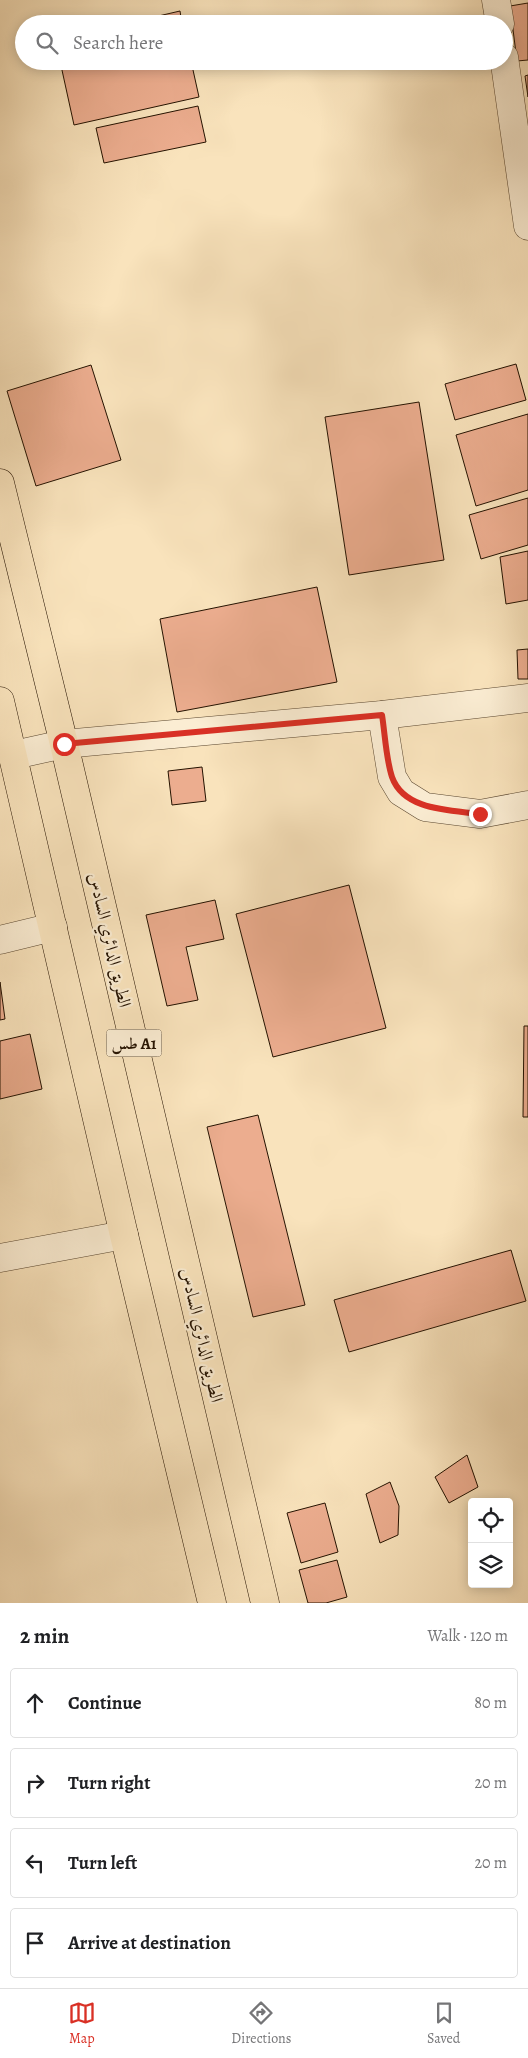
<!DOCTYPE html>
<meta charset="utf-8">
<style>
body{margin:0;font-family:Alegreya,Amiri,serif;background:#f2f2f2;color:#202124}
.controls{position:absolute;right:15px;bottom:15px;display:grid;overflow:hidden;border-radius:5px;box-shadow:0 2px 12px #0003}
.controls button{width:45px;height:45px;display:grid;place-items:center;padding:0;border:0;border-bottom:1px solid #e0e0e0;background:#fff;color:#202124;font:25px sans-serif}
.stop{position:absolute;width:15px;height:15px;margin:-11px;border:4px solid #d93025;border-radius:50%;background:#fff}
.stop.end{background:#d93025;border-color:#fff;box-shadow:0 1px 5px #0008}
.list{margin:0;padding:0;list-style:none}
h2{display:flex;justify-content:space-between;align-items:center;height:65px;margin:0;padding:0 20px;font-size:21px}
h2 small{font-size:16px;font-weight:400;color:#757577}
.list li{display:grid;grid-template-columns:32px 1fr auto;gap:15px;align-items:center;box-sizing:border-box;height:70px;margin:0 10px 10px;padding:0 10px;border:1px solid #e0e0e0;border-radius:5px}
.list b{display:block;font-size:19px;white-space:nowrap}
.list em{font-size:16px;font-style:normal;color:#757577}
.icon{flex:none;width:28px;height:28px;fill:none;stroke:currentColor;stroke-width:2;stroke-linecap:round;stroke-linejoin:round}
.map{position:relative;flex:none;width:528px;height:1603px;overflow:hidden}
.search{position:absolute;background:#fff;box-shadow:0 2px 12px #0003;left:15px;right:15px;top:15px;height:55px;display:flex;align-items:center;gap:12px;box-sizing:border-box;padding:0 18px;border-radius:28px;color:#757577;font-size:19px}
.sheet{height:385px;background:#fff}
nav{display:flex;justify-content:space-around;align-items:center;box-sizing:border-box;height:70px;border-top:1px solid #e0e0e0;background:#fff;font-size:14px;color:#757577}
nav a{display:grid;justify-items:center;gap:2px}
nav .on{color:#d93025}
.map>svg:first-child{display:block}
.building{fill:#ecad8f;stroke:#241200}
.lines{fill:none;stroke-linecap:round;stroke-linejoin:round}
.minor-casing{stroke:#59462f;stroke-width:29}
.highway-casing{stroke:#241200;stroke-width:29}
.minor{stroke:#fbedd3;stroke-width:28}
.highway{stroke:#f9e3bc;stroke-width:28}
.route{stroke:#d93025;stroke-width:6}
.labels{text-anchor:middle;stroke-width:4.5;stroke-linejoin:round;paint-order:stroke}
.shield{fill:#fbedd3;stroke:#64543f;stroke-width:1}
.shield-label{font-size:16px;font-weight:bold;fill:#241200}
.street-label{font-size:18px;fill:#241200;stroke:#fbedd3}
</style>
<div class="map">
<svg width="528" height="1603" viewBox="0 0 528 1603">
<rect width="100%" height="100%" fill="#f9e3bc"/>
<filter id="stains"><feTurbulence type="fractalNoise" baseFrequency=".004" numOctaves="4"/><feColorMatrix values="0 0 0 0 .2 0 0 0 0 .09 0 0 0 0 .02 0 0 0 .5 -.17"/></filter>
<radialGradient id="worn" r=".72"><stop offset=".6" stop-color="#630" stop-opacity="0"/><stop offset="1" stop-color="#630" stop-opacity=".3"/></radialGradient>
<g class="building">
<polygon points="528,3 528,60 517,61 510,6"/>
<polygon points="180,11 182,24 124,24"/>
<polygon points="60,61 191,61 199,97 74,125"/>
<polygon points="528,75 528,97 525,76"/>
<polygon points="198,106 206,142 104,163 96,128"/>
<polygon points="516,364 526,400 455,420 445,384"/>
<polygon points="91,365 121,460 36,486 7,391"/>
<polygon points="419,402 444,560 349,575 325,417"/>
<polygon points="528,414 528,490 476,506 456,435"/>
<polygon points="528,498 528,545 481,559 469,515"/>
<polygon points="528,551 528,600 506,604 500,557"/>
<polygon points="317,587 337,682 177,712 160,619"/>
<polygon points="528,649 528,679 518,679 517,650"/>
<polygon points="202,767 206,801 172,805 168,771"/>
<polygon points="349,885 386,1028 273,1057 236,914"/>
<polygon points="215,900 224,939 186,947 198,1000 167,1006 146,915"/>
<polygon points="0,982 5,1019 0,1020"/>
<polygon points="524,1026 528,1026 528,1117 523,1117"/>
<polygon points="30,1034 42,1089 0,1099 0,1041"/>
<polygon points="258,1115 305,1305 253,1317 207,1127"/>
<polygon points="511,1250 526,1301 349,1352 334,1300"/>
<polygon points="467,1455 478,1487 449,1503 435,1477"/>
<polygon points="390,1482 399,1506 398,1535 380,1543 366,1494"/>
<polygon points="325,1503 338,1552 301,1563 287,1513"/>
<polygon points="337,1560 347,1597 326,1603 308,1603 299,1570"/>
</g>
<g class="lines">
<g class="minor-casing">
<g id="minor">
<polyline points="496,0 500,24"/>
<polyline points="504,57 528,226"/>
<polyline points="382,715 392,777 401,792 425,807 480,814 528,805"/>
<polyline points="14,755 64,744 382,715 528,698"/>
<polyline points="0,940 53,927"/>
<polyline points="0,1258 124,1235"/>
</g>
</g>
<g class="highway-casing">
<g id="highway">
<polyline points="0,483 64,744 265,1603"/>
<polyline points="0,701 124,1235 212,1603"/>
</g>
</g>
<use href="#minor" class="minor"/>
<use href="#highway" class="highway"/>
</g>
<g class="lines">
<path class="route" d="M64,744L382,715C385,734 386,759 392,777C404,811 451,810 480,814"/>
</g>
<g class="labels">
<rect class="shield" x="106.5" y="1029.5" width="55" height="27" rx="4"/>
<g class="shield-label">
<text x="134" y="1049">طس A1</text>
</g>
<g class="street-label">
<text transform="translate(110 940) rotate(77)" y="6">الطريق الدائري السادس</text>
<text transform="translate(202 1335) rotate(77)" y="6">الطريق الدائري السادس</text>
</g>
</g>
<rect width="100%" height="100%" filter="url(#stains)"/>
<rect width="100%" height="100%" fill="url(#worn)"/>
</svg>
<div class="controls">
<button><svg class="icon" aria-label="locate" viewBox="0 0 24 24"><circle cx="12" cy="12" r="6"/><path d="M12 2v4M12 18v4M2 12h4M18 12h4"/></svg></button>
<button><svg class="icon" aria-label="layers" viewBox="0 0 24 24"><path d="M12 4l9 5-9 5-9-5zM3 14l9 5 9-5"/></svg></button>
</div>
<div class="stop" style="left:64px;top:744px"></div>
<div class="stop end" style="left:480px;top:814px"></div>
<div class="search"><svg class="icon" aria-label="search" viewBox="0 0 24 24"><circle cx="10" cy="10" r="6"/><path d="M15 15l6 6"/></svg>Search here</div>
</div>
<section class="sheet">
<h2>2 min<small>Walk · 120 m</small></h2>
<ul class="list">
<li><svg class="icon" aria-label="ahead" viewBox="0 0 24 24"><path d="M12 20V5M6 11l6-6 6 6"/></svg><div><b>Continue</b></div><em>80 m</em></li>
<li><svg class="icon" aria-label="right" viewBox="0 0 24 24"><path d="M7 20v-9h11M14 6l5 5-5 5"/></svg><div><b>Turn right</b></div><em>20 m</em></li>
<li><svg class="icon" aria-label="left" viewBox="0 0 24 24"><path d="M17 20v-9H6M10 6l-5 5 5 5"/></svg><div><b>Turn left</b></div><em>20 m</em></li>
<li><svg class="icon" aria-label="arrive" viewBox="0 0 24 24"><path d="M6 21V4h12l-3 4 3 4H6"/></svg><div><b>Arrive at destination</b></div></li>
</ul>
</section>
<nav>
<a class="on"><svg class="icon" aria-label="map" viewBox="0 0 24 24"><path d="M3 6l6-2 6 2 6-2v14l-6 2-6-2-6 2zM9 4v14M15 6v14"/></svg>Map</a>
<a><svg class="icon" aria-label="directions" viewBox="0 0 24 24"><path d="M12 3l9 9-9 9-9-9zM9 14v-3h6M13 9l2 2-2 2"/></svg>Directions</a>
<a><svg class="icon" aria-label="saved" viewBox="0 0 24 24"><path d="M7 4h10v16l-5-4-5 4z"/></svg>Saved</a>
</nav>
